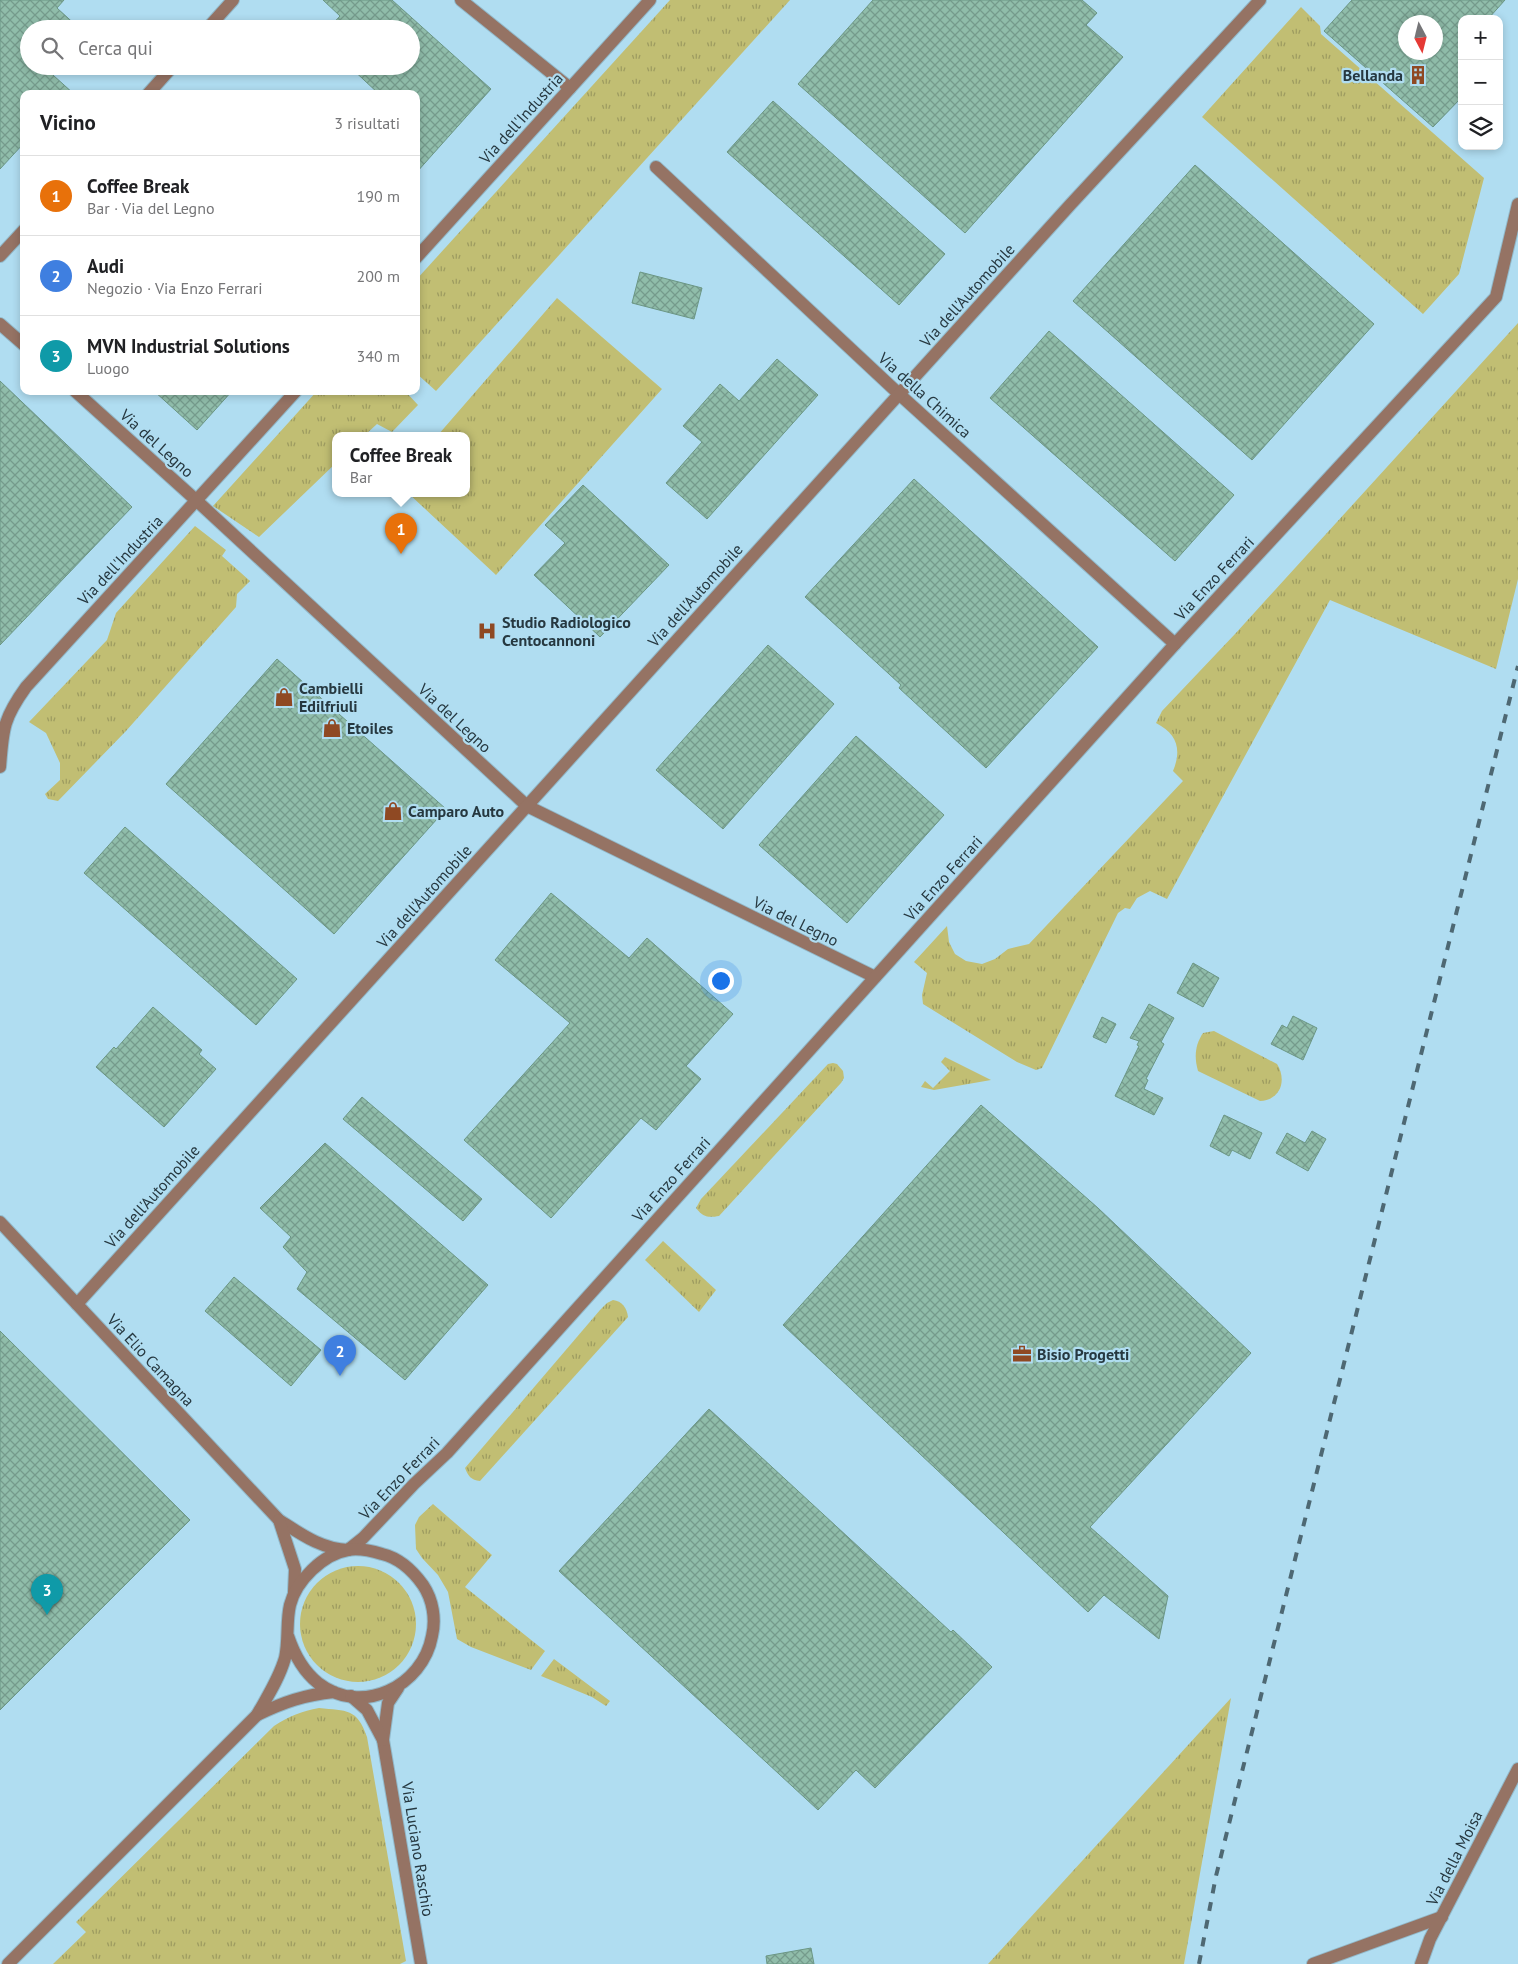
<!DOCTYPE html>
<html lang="it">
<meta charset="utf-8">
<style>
body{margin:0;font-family:"PT Sans",sans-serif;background:#f2f2f2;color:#202124}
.controls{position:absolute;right:15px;top:15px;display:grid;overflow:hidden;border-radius:10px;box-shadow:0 2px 8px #0003}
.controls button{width:45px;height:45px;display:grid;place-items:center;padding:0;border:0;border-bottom:1px solid #e0e0e0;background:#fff;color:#202124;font:25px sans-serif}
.compass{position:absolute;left:1398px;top:15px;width:45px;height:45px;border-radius:50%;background:#fff;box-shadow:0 2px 8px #0003;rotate:173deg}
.you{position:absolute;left:720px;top:980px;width:18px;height:18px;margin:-12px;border:4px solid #fff;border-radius:50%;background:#1a73e8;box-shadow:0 0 0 8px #1a73e833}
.badge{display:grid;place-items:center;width:32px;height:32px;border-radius:50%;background:#1a73e8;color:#fff;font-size:16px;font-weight:700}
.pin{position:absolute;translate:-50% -41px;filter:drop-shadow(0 1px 2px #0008)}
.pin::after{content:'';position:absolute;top:26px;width:18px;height:15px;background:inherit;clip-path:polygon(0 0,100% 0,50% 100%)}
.popup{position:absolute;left:332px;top:432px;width:138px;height:65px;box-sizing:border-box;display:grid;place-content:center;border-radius:10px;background:#fff;filter:drop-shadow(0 1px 4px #0005);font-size:16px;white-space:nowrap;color:#757577}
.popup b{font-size:19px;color:#202124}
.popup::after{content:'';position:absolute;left:50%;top:100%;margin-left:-10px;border:10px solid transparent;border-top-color:#fff}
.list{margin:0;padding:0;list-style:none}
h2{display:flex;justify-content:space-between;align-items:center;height:65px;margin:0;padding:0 20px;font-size:21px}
h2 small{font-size:16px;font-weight:400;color:#757577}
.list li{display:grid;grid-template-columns:32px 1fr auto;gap:15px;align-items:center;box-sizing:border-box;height:80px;padding:0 20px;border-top:1px solid #e0e0e0}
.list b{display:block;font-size:19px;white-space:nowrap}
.list p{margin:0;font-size:16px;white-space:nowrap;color:#757577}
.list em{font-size:16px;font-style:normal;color:#757577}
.icon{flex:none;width:28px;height:28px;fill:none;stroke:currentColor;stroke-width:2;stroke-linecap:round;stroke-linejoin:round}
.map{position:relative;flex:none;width:1518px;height:1964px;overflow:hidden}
.search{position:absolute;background:#fff;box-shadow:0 2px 8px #0003;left:20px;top:20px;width:400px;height:55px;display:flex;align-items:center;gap:12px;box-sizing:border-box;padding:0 18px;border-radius:28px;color:#757577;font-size:19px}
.panel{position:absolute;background:#fff;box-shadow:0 2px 8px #0003;left:20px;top:90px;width:400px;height:305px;border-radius:10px}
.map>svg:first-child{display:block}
.grass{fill:url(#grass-tufts)}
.building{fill:url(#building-cross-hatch);stroke:#6b9684;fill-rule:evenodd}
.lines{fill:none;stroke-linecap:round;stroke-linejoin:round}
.minor-casing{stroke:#92b9ca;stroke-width:14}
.minor{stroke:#957364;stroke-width:12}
.rail{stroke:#4e6873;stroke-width:4;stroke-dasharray:9 9;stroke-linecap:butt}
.labels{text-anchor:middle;stroke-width:4.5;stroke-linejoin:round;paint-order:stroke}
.poi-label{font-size:16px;font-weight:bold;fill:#263840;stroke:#b0ddf1;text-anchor:start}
.street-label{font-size:16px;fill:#263840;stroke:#b0ddf1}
</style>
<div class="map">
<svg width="1518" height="1964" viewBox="0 0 1518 1964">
<defs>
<pattern id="grass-tufts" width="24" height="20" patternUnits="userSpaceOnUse" patternTransform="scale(1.25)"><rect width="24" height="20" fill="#c1be73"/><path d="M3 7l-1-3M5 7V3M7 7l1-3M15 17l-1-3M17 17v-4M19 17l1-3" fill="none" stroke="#9d9b60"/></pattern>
<pattern id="building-cross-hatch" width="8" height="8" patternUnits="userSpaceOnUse" patternTransform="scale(1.25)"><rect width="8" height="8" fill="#90bdaa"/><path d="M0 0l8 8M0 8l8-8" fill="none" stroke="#759b8c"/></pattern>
</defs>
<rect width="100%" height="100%" fill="#b0ddf1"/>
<g class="grass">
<polygon points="670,0 790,0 436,391 416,373 416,280"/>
<polygon points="1301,7 1320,26 1321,34 1484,178 1459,274 1423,314 1202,117"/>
<polygon points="557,298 662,389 496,575 408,493 466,493 466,435 438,435"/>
<path d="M1518,323V579L1496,669L1330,600L1167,899L1150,891L1137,898L1130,909L1125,908L1118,913L1042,1068L1036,1070L1017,1062L923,1004L922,995L927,973L914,962L947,926L949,942L955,954L966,961L982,964L995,959L1008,949L1029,944L1183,781L1173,771C1182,749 1177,734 1156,723L1162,711L1235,634Z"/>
<polygon points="317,391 405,391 418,405 392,432 377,424 365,435 336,435 336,463 259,537 213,506"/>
<polygon points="195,526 226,550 222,556 250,581 237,594 236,607 126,731 58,801 48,799 45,794 60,780 60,763 46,733 29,722 107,640 116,613"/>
<path d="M1214,1031L1277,1064C1287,1080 1281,1100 1260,1101L1198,1071C1194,1057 1195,1045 1203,1033Z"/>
<polygon points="945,1057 991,1080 934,1090 921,1087 925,1081 933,1088 950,1071 941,1062"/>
<path d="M833,1063L837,1064L843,1071L844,1078L841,1083L719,1216C708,1218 703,1217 696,1208L701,1199L828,1064Z"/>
<polygon points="663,1241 716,1290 699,1312 645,1260"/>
<path d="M613,1300C622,1301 627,1308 628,1317L480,1481C471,1480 468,1476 465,1468L600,1310L607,1303Z"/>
<polygon points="433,1504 492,1555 465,1587 545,1651 531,1670 471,1647 457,1639 448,1592 438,1575 422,1558 416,1549 415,1525 419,1517"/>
<circle cx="358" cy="1624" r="58"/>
<polygon points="554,1659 610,1701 606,1706 592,1697 541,1676"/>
<polygon points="1231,1698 1184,1964 988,1964"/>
<path d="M319,1708C347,1711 357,1708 367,1737L406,1961L400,1964H53L86,1932L76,1922L274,1726C289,1716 302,1711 319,1708Z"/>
</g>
<g class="building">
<polygon points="0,0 64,0 57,8 80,29 29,29 29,66 43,66 74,94 24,94 24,143 0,169"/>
<polygon points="323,0 392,0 491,89 416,173 416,94 379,94 349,66 411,66 411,29 328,29 340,16"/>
<polygon points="873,0 1082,0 1097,13 1086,25 1123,57 965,233 798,84"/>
<path d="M1352,0H1505L1488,19H1462V97L1433,127L1324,31ZM1406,22H1436V52H1406Z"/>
<polygon points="773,101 945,254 899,305 727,152"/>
<polygon points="1195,165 1374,324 1252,460 1073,301"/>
<polygon points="640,272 702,288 694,319 632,303"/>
<polygon points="1049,331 1234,495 1175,561 990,398"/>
<polygon points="777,359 818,395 707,519 666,483 702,442 683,426 720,384 739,401"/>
<polygon points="0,381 132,507 0,645"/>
<polygon points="154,391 232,391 197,430"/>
<polygon points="914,479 1098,647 986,768 899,688 901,685 805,597"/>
<polygon points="583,485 669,565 600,637 534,575 565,543 545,525"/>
<polygon points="768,645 834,704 723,829 656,770"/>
<polygon points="277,659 446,809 334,934 166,784"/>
<polygon points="856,736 944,815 847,923 759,845"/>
<polygon points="125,827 297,979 256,1025 84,873"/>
<polygon points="551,893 629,958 647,938 733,1014 686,1066 701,1079 656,1130 641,1118 551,1218 464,1140 570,1023 495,960"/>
<polygon points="1193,963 1219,978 1203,1007 1177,993"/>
<polygon points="1149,1004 1174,1018 1161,1042 1164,1044 1146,1079 1148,1080 1144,1089 1163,1098 1154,1115 1115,1096 1139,1046 1137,1045 1139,1041 1130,1038"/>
<polygon points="153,1007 202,1050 199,1054 216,1069 164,1127 96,1067 114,1047 116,1049"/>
<polygon points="1293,1016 1317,1028 1303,1060 1271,1044 1282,1025 1287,1028"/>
<polygon points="1102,1017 1116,1024 1106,1043 1093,1037"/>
<polygon points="362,1097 482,1199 463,1221 343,1119"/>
<polygon points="981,1105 1098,1208 1251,1353 1090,1527 1168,1596 1159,1639 1104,1595 1088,1612 783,1325"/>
<polygon points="1224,1115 1262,1133 1250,1159 1232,1150 1229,1156 1210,1146"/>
<polygon points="1312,1131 1326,1139 1308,1171 1276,1153 1287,1133 1305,1143"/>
<polygon points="325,1143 488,1285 405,1380 297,1289 307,1272 283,1247 291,1237 260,1208"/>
<polygon points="234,1277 321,1350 291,1386 205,1311"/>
<polygon points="0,1331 190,1520 0,1710"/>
<polygon points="709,1409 951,1632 953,1630 992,1667 875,1788 856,1770 818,1810 559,1571"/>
<polygon points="811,1948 814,1964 767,1964 766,1956"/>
</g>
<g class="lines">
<g class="minor-casing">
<g id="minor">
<polyline points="461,0 570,88"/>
<polyline points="207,29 233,0"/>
<polyline points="148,94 173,66"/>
<polyline points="656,167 899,394 1175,644"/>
<polyline points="0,256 24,230"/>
<polyline points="416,258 650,0"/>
<polyline points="0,324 24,345"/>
<polyline points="75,391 197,501 527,806 875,977"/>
<path d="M0,767C3,729 3,719 26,687L296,391"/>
<path d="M0,1222L279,1520C301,1534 321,1549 348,1550L363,1538L414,1484L447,1453L1175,644L1496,297L1518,204"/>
<polyline points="77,1304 1070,205 1260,0"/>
<polyline points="279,1520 295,1569 294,1592"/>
<path d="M288,1636C294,1654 303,1671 318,1683C362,1717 423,1686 432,1636C436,1619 433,1600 423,1585C413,1571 399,1558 382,1554C372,1551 358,1548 348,1550C323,1554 296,1581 290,1605C286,1622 289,1640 285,1658C279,1679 267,1697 257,1715C284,1702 304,1695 334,1692"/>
<polyline points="398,1688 388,1703 383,1740 421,1964"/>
<polyline points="351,1696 367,1710 383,1740"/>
<polyline points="8,1964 257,1715"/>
<polyline points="1313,1964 1442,1917"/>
<polyline points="1421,1964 1430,1939 1518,1769"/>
</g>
</g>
<use href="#minor" class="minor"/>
<polyline class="rail" points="1199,1964 1216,1876 1518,666"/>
</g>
<defs>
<g id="building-bare" transform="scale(1.5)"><path d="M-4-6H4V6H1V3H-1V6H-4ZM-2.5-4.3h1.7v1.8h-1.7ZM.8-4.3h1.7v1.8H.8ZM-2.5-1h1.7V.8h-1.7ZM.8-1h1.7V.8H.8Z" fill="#8f4923" stroke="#b0ddf1" stroke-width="2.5" paint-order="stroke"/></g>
<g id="hospital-bare" transform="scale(1.5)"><path d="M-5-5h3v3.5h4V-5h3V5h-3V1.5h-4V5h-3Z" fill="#8f4923" stroke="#b0ddf1" stroke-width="2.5" paint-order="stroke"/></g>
<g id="shop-bare" transform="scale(1.5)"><path d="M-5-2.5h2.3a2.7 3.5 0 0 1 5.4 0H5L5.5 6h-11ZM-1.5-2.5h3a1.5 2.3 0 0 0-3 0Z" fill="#8f4923" stroke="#b0ddf1" stroke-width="2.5" paint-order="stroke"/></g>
<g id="office-bare" transform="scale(1.5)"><path d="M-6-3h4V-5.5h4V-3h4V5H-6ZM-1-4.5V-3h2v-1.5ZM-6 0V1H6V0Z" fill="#8f4923" stroke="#b0ddf1" stroke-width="2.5" paint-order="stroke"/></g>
</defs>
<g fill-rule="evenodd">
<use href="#building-bare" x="1418" y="75"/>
<use href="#hospital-bare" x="487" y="631"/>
<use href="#shop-bare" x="284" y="697"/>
<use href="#shop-bare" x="332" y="728"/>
<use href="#shop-bare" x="393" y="811"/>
<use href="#office-bare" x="1022" y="1354"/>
</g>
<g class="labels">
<g class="poi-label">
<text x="1403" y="81" text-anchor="end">Bellanda</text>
<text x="502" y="628">Studio Radiologico<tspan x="502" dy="18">Centocannoni</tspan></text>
<text x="299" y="694">Cambielli<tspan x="299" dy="18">Edilfriuli</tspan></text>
<text x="347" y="734">Etoiles</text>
<text x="408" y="817">Camparo Auto</text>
<text x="1037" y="1360">Bisio Progetti</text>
</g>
<g class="street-label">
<text transform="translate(521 118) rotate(-48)" y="6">Via dell'Industria</text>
<text transform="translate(967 295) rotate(-48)" y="6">Via dell'Automobile</text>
<text transform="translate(925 395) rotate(42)" y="6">Via della Chimica</text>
<text transform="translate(157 443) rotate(42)" y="6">Via del Legno</text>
<text transform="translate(120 560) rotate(-47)" y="6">Via dell'Industria</text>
<text transform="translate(1214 578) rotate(-47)" y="6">Via Enzo Ferrari</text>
<text transform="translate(695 595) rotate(-48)" y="6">Via dell'Automobile</text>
<text transform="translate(455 718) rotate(43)" y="6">Via del Legno</text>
<text transform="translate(943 878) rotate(-48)" y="6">Via Enzo Ferrari</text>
<text transform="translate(424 896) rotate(-48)" y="6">Via dell'Automobile</text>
<text transform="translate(796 921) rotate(26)" y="6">Via del Legno</text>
<text transform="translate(671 1179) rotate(-48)" y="6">Via Enzo Ferrari</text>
<text transform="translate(152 1196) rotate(-48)" y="6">Via dell'Automobile</text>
<text transform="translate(151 1360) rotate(47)" y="6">Via Elio Camagna</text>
<text transform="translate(399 1478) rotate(-46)" y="6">Via Enzo Ferrari</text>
<text transform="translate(418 1849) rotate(81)" y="6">Via Luciano Raschio</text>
<text transform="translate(1454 1858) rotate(-63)" y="6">Via della Moisa</text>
</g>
</g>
</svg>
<div class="controls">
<button>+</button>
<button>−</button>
<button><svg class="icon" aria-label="layers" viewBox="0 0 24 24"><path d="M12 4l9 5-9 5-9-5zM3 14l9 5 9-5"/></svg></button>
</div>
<svg class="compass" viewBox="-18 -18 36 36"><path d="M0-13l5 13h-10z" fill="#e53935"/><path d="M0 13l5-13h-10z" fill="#757577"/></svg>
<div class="you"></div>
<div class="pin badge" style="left:401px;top:554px;background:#e8710a">1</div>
<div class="popup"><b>Coffee Break</b>Bar</div>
<div class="pin badge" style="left:340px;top:1376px;background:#3f7fe0">2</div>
<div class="pin badge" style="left:47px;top:1615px;background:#0f9aa8">3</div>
<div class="search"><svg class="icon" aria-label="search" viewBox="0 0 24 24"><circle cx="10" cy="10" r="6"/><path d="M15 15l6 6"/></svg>Cerca qui</div>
<section class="panel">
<h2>Vicino<small>3 risultati</small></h2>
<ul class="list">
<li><span class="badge" style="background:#e8710a">1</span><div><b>Coffee Break</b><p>Bar · Via del Legno</p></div><em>190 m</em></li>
<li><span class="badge" style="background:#3f7fe0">2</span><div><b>Audi</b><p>Negozio · Via Enzo Ferrari</p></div><em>200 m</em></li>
<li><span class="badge" style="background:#0f9aa8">3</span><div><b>MVN Industrial Solutions</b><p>Luogo</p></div><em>340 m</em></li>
</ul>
</section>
</div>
